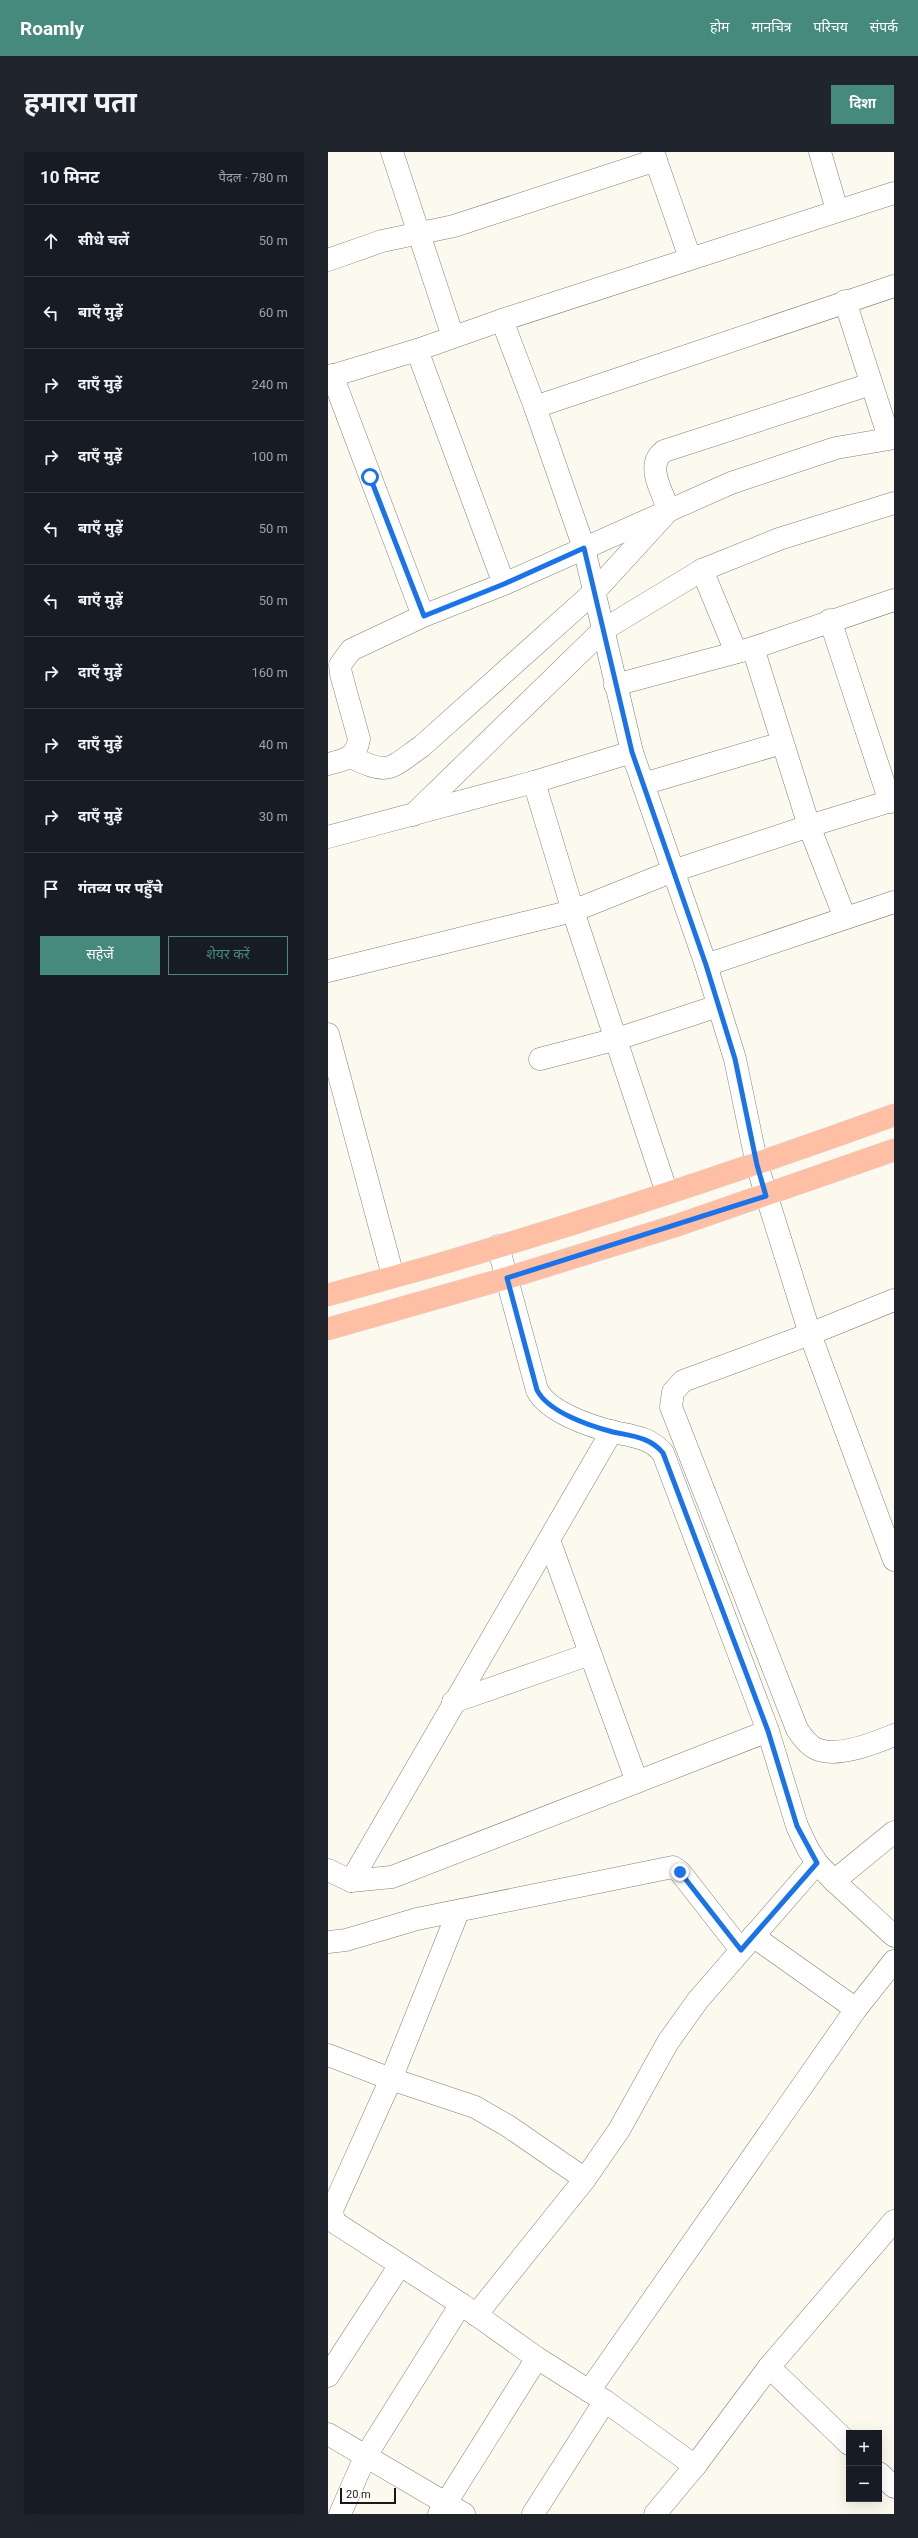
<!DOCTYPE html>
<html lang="hi">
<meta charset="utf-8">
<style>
body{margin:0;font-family:Roboto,"Noto Sans Devanagari",sans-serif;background:#20242c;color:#f1f3f6}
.controls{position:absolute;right:12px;bottom:12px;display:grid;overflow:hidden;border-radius:0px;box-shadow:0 4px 16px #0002}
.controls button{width:36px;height:36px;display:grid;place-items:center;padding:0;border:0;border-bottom:1px solid #363941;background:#171b24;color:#f1f3f6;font:20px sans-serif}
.scale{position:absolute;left:12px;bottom:10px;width:56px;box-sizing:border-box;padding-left:4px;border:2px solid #191814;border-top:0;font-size:11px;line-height:14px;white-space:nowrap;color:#191814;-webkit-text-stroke:3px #fff;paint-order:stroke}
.stop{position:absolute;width:12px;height:12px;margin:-9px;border:3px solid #1a73e8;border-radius:50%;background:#fff}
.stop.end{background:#1a73e8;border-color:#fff;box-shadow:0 1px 4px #0008}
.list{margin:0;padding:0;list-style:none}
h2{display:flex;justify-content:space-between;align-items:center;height:52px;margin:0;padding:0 16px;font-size:17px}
h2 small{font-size:13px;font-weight:400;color:#9ea1a6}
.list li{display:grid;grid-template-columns:26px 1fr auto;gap:12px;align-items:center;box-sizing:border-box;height:72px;padding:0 16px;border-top:1px solid #363941}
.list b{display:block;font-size:15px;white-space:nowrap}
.list em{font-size:13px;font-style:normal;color:#9ea1a6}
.actions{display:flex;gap:8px;padding:12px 16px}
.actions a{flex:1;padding:9px 0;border:1px solid #468a7e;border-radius:0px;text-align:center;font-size:14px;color:#468a7e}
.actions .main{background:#468a7e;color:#fff}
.icon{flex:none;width:22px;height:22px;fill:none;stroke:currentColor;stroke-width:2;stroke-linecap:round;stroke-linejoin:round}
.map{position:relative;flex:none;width:566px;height:2362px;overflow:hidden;border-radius:0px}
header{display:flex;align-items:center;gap:24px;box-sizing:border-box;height:56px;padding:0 20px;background:#468a7e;color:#fff}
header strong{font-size:19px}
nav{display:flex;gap:22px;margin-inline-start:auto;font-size:14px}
.intro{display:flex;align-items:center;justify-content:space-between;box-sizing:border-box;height:96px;padding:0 24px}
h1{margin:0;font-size:28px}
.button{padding:10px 18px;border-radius:0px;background:#468a7e;color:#fff;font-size:14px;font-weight:700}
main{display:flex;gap:24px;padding:0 24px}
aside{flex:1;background:#171b24;border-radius:0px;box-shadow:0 4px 16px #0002}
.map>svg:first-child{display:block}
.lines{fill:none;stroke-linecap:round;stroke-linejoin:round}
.minor-casing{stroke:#828076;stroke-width:23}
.major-casing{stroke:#dadad9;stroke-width:23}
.minor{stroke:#fff;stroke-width:22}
.major{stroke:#febfa4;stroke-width:22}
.route{stroke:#1a73e8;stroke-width:5}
</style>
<header>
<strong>Roamly</strong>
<nav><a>होम</a><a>मानचित्र</a><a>परिचय</a><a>संपर्क</a></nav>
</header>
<div class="intro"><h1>हमारा पता</h1><a class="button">दिशा</a></div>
<main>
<aside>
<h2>10 मिनट<small>पैदल · 780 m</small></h2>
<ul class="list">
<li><svg class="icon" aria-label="ahead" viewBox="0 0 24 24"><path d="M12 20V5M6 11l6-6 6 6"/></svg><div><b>सीधे चलें</b></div><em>50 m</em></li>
<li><svg class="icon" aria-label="left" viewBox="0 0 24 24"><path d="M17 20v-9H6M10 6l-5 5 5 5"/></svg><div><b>बाएँ मुड़ें</b></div><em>60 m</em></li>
<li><svg class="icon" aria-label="right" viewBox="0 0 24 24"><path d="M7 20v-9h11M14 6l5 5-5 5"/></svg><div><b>दाएँ मुड़ें</b></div><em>240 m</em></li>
<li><svg class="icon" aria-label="right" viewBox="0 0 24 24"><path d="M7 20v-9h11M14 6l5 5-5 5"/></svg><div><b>दाएँ मुड़ें</b></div><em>100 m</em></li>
<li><svg class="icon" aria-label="left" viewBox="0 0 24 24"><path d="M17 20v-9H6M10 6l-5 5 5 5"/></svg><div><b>बाएँ मुड़ें</b></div><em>50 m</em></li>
<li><svg class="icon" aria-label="left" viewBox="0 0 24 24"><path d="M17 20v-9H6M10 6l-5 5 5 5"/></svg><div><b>बाएँ मुड़ें</b></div><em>50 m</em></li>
<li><svg class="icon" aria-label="right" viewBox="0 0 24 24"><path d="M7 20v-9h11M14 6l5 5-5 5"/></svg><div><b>दाएँ मुड़ें</b></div><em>160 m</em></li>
<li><svg class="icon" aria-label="right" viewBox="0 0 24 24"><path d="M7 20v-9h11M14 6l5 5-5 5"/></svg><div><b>दाएँ मुड़ें</b></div><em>40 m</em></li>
<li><svg class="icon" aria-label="right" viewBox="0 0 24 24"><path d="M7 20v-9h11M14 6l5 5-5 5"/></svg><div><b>दाएँ मुड़ें</b></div><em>30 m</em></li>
<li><svg class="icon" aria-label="arrive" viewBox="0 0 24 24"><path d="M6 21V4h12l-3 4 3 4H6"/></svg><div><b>गंतव्य पर पहुँचे</b></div></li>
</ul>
<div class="actions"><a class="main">सहेजें</a><a>शेयर करें</a></div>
</aside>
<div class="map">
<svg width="566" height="2362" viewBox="0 0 566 2362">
<rect width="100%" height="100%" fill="#fcf9ee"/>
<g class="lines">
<g class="minor-casing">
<g id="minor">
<polyline points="64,0 125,185"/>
<polyline points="325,0 362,106"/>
<polyline points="492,0 509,58"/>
<polyline points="0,108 54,89 126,74 328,8"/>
<polyline points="517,149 561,286"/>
<polyline points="174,168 207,255 256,396 304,600 378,813 407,907 429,1013 482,1182 566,1408"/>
<polyline points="89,198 176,432"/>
<polyline points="4,223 95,464"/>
<polyline points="0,225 89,198 174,168 566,41"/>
<polyline points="207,255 566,134"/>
<polyline points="374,418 408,500"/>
<polyline points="502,468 562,650"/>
<polyline points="425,496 481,674 517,766"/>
<polyline points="287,533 425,496 566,448"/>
<path d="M23,605C62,624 61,617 94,594L266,440L341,358C334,340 317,313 336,299L543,232"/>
<path d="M0,612C17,608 28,606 31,587L13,522L12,513L23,498L95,464L176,432L403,331L508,296L566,286"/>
<polyline points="206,630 245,759 339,1041"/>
<polyline points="315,632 454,591"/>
<polyline points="85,663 275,478 374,418 451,387 566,351"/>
<polyline points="0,685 206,630 304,600"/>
<polyline points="378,813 566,750"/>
<polyline points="0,819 245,759 345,719 481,674 566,648"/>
<polyline points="0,882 65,1124"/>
<polyline points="212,907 289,887 390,854"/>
<path d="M170,1094L209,1238C220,1260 262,1274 285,1280C304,1284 322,1285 335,1301L440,1579L469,1674L480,1697L489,1711L506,1729L566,1784"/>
<path d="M566,1148L482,1182L355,1229L345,1240L343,1255L469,1577C474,1585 481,1595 491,1598C512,1605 547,1591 566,1583"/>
<polyline points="221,1388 309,1630"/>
<polyline points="125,1550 262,1502"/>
<polyline points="0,1718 23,1729 64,1725 440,1579"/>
<polyline points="23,1729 284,1279"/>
<polyline points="506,1729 566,1680"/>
<polyline points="130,1760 63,1927 4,2058 6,2070 133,2152 209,2206 277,2249 367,2314"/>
<polyline points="425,1784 528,1857"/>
<polyline points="0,1790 18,1788 89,1767 345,1715 352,1720 413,1798"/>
<polyline points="0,1903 63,1927 147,1955 180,1974 257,2027"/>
<polyline points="148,2163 257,2027 291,1978 340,1890 370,1848 489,1711"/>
<polyline points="441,2215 521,2292"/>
<polyline points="0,2224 72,2113"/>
<polyline points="261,2239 528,1857 566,1809"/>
<polyline points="0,2282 136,2362"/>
<polyline points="551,2321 566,2335"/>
<polyline points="12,2362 37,2305 133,2152"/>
<polyline points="111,2362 209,2206"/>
<polyline points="205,2362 277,2249"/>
<polyline points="327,2362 367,2314 441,2215 566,2069"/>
</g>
</g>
<g class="major-casing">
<g id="major">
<path d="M0,1143C35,1133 70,1124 105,1114C260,1069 414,1018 566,963"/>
<polyline points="0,1177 179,1126 347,1074 566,998"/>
</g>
</g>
<use href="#minor" class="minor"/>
<use href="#major" class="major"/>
</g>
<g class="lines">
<path class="route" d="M42,325L96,464L176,432L256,396L304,600L378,813L407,907L429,1013L438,1044L179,1126L209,1238C220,1260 262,1274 285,1280C304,1284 322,1285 335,1301L440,1579L469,1674L489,1711L413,1798L352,1720"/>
</g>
</svg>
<div class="controls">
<button>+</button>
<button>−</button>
</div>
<div class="scale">20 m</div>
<div class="stop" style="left:42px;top:325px"></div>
<div class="stop end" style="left:352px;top:1720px"></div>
</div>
</main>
